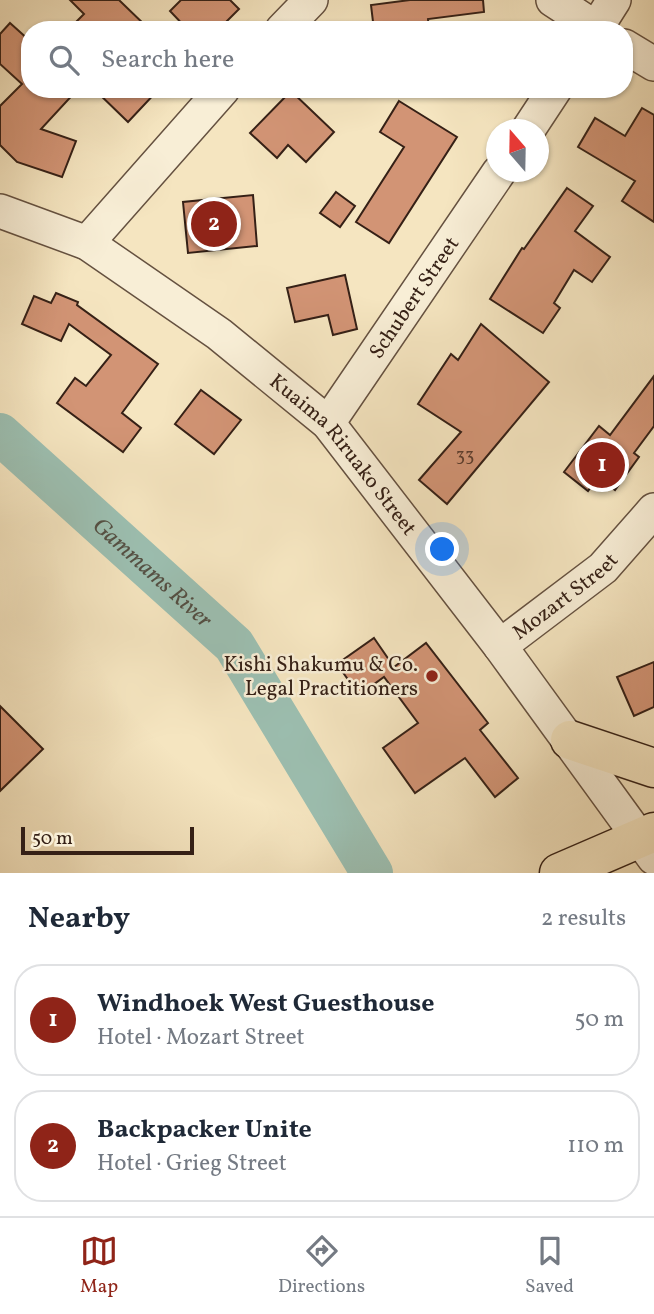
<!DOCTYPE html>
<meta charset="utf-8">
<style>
body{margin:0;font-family:Vollkorn,serif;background:#f6f6f7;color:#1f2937}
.compass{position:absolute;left:486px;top:119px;width:63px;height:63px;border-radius:50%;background:#fff;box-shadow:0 2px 5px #0004;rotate:340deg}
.scale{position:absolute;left:21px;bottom:18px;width:173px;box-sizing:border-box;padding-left:7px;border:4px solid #352016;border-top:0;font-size:19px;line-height:24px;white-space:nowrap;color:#352016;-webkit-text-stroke:5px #f8eed6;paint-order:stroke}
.you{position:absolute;left:443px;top:550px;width:24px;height:24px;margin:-18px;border:5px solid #fff;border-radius:50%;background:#1a73e8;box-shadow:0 0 0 10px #1a73e833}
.badge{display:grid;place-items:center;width:46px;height:46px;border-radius:50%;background:#8f2418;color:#fff;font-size:23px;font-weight:700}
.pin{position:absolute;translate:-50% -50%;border:4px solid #fff;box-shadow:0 2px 7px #0006}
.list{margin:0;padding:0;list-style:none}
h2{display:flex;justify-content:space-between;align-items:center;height:91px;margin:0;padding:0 28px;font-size:30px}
h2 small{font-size:23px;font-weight:400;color:#747a83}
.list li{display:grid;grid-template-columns:46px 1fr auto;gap:21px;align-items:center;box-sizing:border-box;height:112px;margin:0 14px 14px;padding:0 14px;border:2px solid #e0e1e3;border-radius:28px}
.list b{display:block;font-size:26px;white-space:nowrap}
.list p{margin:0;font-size:23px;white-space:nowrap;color:#747a83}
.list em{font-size:23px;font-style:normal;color:#747a83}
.icon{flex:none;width:38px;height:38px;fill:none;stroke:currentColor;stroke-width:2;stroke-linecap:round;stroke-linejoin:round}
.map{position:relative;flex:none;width:654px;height:873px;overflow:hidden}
.search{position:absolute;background:#fff;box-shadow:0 2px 5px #0004;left:21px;right:21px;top:21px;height:77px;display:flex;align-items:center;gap:18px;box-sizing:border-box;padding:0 24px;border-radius:28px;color:#747a83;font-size:26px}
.sheet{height:343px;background:#fff}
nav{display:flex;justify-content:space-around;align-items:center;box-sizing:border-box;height:98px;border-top:2px solid #e0e1e3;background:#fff;font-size:19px;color:#747a83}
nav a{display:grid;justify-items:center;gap:4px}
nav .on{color:#8f2418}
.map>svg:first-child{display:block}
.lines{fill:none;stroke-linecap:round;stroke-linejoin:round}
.river{stroke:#9cbfb1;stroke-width:42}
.building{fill:#d29475;stroke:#352016;stroke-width:2}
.minor-casing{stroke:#655140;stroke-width:36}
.highway-casing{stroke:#352016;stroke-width:41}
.minor{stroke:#f8eed6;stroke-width:33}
.highway{stroke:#f5e5c0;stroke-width:38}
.poi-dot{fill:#8f2418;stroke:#f8eed6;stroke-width:2.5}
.labels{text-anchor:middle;stroke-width:5;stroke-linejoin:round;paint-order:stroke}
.number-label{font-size:18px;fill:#5c3d2e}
.street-label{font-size:21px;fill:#352016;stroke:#f8eed6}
.poi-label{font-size:21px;fill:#352016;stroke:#f8eed6;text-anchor:end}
.water-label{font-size:23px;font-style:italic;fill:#545044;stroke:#f8eed6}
</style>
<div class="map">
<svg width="654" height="873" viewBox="0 0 654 873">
<rect width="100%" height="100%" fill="#f5e5c0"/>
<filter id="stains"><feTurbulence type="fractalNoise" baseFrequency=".00286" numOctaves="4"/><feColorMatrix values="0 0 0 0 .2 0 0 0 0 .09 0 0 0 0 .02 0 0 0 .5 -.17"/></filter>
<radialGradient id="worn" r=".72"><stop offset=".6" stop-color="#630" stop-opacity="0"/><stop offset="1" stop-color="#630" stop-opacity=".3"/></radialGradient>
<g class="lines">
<path class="river" id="s1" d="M0,434L234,645L372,873"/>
</g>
<g class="building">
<polygon points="70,0 119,0 150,30 68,30 84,14"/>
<polygon points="181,0 230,0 239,9 218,30 188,30 170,11"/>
<polygon points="410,0 483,0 484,12 428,19 429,30 374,30 371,5"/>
<polygon points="10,23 30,41 30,89 78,89 41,129 76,141 62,177 17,162 0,145 0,106 22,84 0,64 0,34"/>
<polygon points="94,89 159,89 128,122"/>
<polygon points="291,91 334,132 306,162 288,145 277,158 250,133"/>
<polygon points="399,101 457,137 389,243 356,222 404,147 380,132"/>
<polygon points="642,108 654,115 654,222 622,201 635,181 578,147 595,118 625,136"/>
<polygon points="567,188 593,206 575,231 610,257 592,282 574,270 554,303 560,308 543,333 490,299 522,248 524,249"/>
<polygon points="336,192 355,206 340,227 320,213"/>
<polygon points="253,195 257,246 188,253 183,202"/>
<polygon points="345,275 357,329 333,335 328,315 295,322 287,288"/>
<polygon points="56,293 78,302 77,305 158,364 122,413 141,428 123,452 57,403 75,378 86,386 111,355 69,324 61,341 22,324 34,296 51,303"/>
<polygon points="481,324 549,382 447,504 419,480 461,432 418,404 451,354 458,360"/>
<polygon points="654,376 654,426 634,453 639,457 615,490 598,477 588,491 564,472 599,426 610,435"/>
<polygon points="201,390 241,420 214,454 175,424"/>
<polygon points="374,638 394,667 426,643 488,723 480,730 518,778 495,797 465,758 415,793 383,748 418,723 384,677 359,695 337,664"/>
<polygon points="654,662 654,707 634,716 617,677"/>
<polygon points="0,706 43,749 0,791"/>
</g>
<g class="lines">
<g class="minor-casing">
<g id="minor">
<polyline points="553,0 599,30"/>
<polyline points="282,30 311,0"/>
<polyline points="595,30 614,0"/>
<polyline points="624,46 654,64"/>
<polyline points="528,130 555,89"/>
<path id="s2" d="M0,211L87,243L219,334L328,423L500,646L654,858"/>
<polyline points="87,243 223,89"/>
<path id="s3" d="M328,423L499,172"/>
<path id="s4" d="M500,646L603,568L654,510"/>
</g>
</g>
<g class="highway-casing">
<g id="highway">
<polyline points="570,740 654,768"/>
<polyline points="559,873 654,832"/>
</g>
</g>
<use href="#minor" class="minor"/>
<use href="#highway" class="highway"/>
</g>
<circle class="poi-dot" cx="432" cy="676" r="7"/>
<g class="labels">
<g class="number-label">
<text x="465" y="461">33</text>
</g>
<g class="street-label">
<text dy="7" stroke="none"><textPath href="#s3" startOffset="152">Schubert Street</textPath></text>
<text dy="7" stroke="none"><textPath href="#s2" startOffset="427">Kuaima Riruako Street</textPath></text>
<text dy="7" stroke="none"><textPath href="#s4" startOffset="82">Mozart Street</textPath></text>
</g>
<g class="poi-label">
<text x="418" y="671">Kishi Shakumu &amp; Co.<tspan x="418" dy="24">Legal Practitioners</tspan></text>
</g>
<g class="water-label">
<text dy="8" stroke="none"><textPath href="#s1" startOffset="206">Gammams River</textPath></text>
</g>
</g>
<rect width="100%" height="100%" filter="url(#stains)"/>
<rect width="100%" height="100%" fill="url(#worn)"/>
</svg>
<svg class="compass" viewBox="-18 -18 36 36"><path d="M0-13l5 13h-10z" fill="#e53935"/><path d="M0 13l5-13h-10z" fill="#747a83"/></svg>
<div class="scale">50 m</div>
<div class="you"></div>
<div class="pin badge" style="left:602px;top:465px">1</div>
<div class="pin badge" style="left:214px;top:224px">2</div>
<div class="search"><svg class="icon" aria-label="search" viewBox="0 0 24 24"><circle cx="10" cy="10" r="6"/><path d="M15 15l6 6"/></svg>Search here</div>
</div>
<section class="sheet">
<h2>Nearby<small>2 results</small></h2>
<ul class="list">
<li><span class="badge">1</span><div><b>Windhoek West Guesthouse</b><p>Hotel · Mozart Street</p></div><em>50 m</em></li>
<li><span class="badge">2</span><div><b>Backpacker Unite</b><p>Hotel · Grieg Street</p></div><em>110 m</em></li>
</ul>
</section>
<nav>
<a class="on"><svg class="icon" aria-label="map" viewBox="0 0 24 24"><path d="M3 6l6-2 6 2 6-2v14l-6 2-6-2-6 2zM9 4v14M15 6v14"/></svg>Map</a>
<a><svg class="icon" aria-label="directions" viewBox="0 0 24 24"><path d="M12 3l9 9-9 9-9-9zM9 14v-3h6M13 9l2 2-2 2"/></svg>Directions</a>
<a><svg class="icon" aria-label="saved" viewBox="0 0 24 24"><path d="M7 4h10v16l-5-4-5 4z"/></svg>Saved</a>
</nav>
